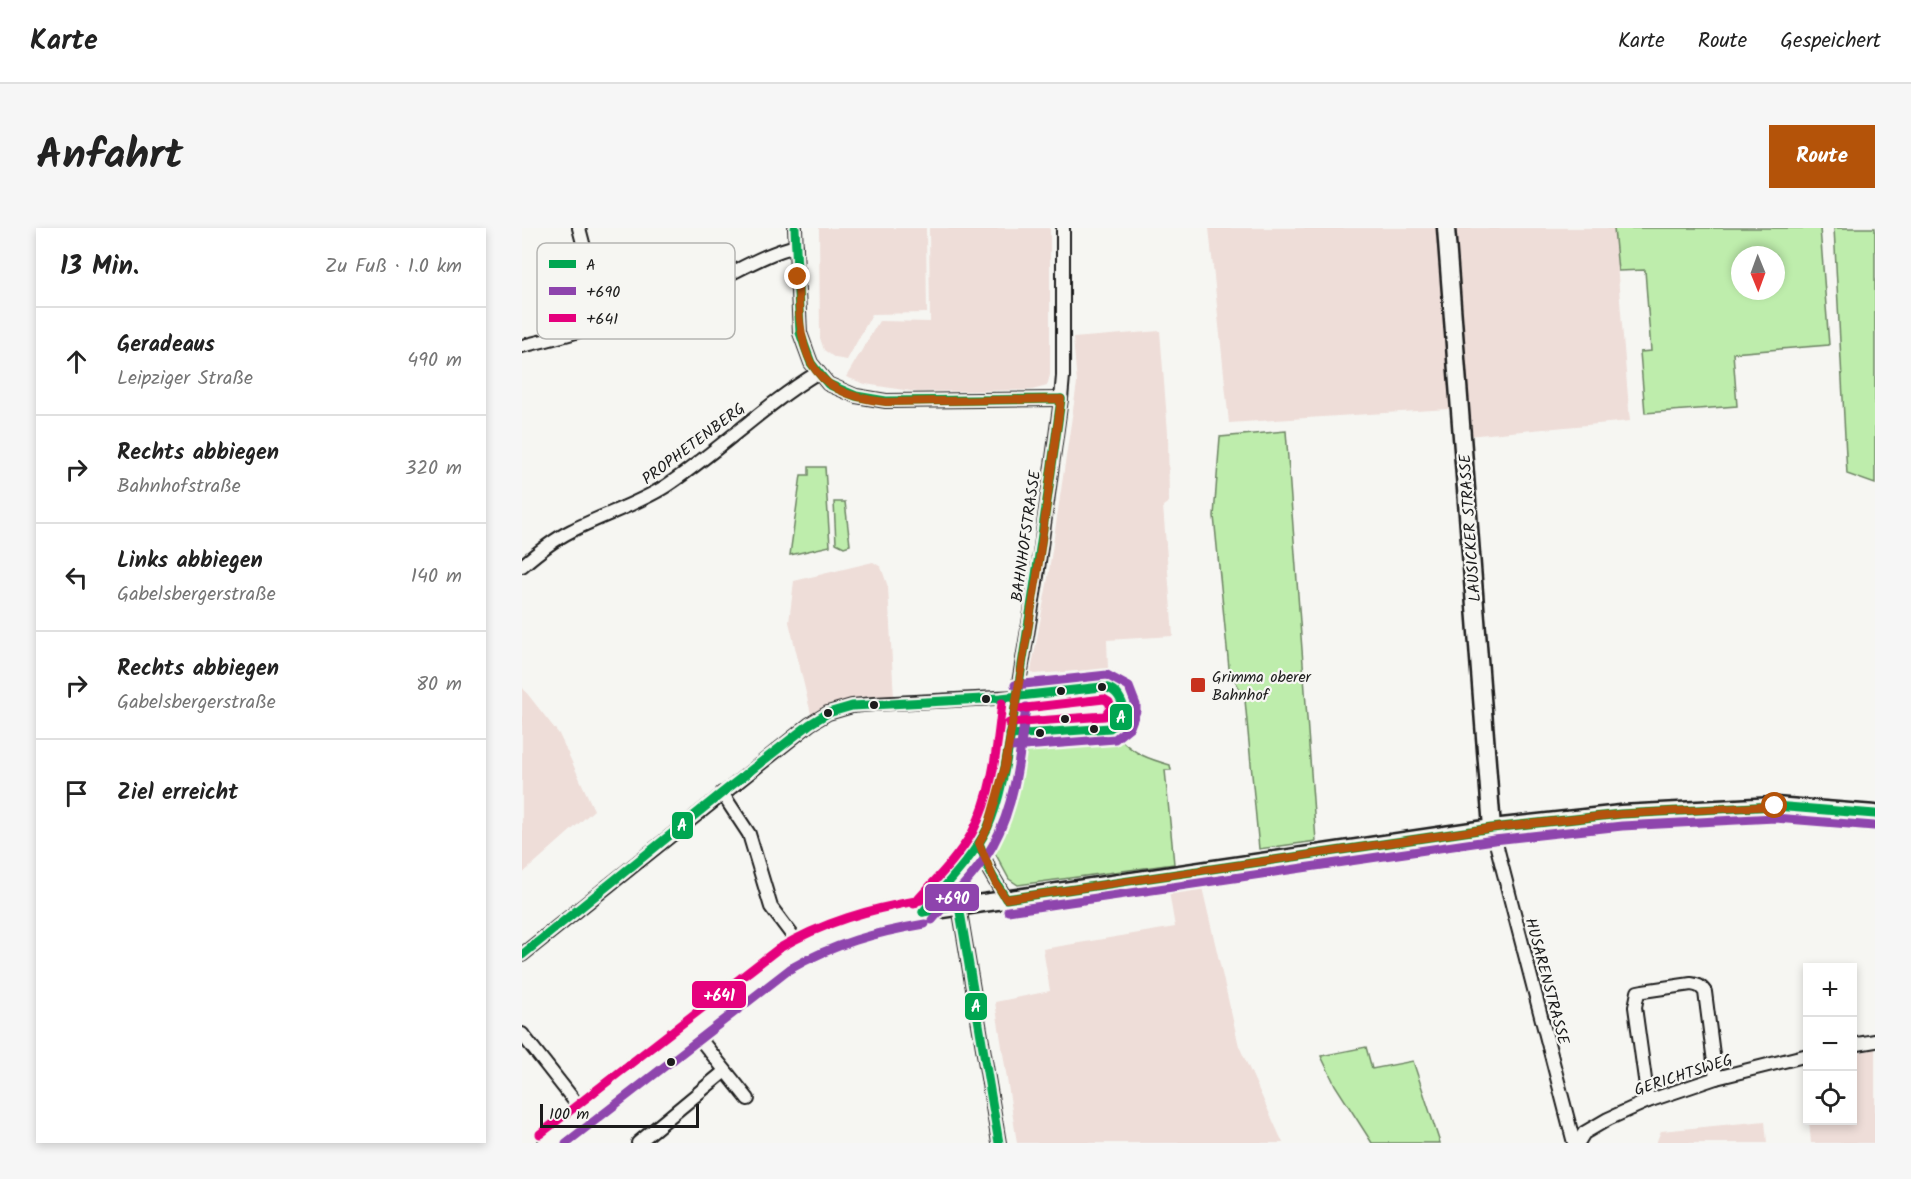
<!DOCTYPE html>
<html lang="de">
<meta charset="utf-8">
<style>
body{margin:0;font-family:Kalam,sans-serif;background:#f6f6f6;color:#222}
.controls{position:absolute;right:18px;bottom:18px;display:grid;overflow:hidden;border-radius:0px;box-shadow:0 3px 9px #0003}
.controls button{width:54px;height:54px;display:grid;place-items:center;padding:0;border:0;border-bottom:2px solid #e0e0e0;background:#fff;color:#222;font:30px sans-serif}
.compass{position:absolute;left:1209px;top:18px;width:54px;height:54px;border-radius:50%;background:#fff;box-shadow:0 3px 9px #0003;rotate:179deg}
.scale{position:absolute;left:18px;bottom:15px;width:159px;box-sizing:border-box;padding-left:6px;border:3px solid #1c1c1c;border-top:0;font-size:16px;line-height:21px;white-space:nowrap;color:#1c1c1c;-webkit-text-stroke:4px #f6f6f2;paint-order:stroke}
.stop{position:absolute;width:18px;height:18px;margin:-14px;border:4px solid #b45309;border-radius:50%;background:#fff}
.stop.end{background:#b45309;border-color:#fff;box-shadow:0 2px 6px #0008}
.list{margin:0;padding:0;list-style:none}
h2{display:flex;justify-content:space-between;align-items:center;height:78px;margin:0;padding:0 24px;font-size:26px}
h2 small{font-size:20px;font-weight:400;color:#767676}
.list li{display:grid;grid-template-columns:39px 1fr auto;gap:18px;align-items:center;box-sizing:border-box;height:108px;padding:0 24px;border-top:2px solid #e0e0e0}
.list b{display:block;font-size:22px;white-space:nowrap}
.list p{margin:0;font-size:20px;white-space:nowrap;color:#767676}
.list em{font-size:20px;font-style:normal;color:#767676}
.icon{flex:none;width:33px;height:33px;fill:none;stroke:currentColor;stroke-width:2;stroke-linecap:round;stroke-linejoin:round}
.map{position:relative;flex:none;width:1353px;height:915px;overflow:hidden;border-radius:0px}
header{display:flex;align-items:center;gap:36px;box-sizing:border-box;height:84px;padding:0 30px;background:#fff;border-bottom:2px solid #e0e0e0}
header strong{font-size:28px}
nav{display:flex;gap:33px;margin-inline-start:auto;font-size:21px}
.intro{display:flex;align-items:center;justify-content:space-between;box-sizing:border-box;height:144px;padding:0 36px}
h1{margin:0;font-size:42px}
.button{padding:15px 27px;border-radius:0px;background:#b45309;color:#fff;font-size:21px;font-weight:700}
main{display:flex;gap:36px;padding:0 36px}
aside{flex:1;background:#fff;border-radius:0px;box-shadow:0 3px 9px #0003}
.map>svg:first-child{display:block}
.built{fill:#eeddd8}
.green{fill:#beedac;stroke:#6d8464;stroke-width:1.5;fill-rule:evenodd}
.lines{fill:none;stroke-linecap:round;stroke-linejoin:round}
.minor-casing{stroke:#1c1c1c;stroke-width:16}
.secondary-casing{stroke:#1c1c1c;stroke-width:21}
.minor{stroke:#f6f6f2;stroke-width:12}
.secondary{stroke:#f6f6f2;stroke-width:16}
.bus-1-casing{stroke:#f6f6f2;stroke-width:14}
.bus-2-casing{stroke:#f6f6f2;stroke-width:14}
.bus-3-casing{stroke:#f6f6f2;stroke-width:14}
.bus-1{stroke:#00a651;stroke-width:9}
.bus-2{stroke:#8e44ad;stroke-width:9}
.bus-3{stroke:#e5007d;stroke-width:9}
.route{stroke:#b45309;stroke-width:8}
.poi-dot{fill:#c8321e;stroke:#f6f6f2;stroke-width:2}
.bus-dot{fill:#1c1c1c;stroke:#f6f6f2;stroke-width:2}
.labels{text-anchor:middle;stroke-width:4.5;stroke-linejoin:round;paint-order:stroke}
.street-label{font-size:16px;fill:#1c1c1c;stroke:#f6f6f2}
.poi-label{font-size:16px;fill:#1c1c1c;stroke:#f6f6f2;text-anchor:start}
.key{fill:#f6f6f2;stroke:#b5b5b2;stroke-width:1.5}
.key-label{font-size:16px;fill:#1c1c1c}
.line-badge{stroke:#f6f6f2;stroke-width:2}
.badge-label{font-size:16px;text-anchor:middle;font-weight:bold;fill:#fff}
</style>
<header>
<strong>Karte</strong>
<nav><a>Karte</a><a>Route</a><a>Gespeichert</a></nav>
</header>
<div class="intro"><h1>Anfahrt</h1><a class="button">Route</a></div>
<main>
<aside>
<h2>13 Min.<small>Zu Fuß · 1.0 km</small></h2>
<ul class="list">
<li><svg class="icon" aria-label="ahead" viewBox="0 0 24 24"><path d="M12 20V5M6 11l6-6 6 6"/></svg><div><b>Geradeaus</b><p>Leipziger Straße</p></div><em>490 m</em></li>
<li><svg class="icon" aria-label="right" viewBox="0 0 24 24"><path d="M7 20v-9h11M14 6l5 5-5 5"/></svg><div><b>Rechts abbiegen</b><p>Bahnhofstraße</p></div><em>320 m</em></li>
<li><svg class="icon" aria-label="left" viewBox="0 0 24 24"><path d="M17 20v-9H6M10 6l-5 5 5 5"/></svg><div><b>Links abbiegen</b><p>Gabelsbergerstraße</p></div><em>140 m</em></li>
<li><svg class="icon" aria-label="right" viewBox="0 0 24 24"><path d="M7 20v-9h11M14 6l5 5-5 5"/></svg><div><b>Rechts abbiegen</b><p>Gabelsbergerstraße</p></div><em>80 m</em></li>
<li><svg class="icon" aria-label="arrive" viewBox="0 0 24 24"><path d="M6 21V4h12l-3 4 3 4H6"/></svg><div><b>Ziel erreicht</b></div></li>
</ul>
</aside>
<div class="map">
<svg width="1353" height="915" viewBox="0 0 1353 915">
<rect width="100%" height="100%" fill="#f6f6f2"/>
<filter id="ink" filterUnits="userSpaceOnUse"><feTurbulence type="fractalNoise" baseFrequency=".0167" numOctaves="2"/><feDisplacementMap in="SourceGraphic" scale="12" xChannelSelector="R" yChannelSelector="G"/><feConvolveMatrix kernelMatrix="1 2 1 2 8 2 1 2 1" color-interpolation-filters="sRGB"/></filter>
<g filter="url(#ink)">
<g class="built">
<polygon points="297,0 404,0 405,85 350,86 325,132 313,130 302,122 298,110"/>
<polygon points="407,0 528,0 528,147 525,158 510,162 395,164 343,156 324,149 357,93 408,94"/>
<polygon points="687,0 1092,0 1108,193 945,208 942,180 707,195"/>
<polygon points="638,103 646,205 647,274 641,278 651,408 585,412 586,441 511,446 509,443 525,356 555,155 551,110"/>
<polygon points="351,334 359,339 366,359 372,471 290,490 267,394 272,353"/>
<polygon points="0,459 37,506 72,582 0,646"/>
<polygon points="679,655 717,818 761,915 495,915 473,774 528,763 521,721 653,699 646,658"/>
<polygon points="1353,821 1353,915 1289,915 1287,893 1330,892 1331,826"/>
<polygon points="1243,893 1245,915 1134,915 1139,903"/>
</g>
<g class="green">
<path d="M1092,0H1298L1307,117L1211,125L1215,178L1123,185L1118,124L1129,123L1123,42L1096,43ZM1218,27H1254V63H1218Z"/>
<polygon points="1312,0 1353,0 1353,256 1325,246"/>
<polygon points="764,203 794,613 737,621 723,472 707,440 692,288 698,209"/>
<polygon points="287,239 303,239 308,318 268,327 279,247 287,247"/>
<polygon points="312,274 323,274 328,317 322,319 314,315"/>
<path d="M572,509L597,510C612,526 627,531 648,537L649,542H643L652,636L496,657L487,651L471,621V605L494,555L504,514Z"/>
<polygon points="844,819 850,841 891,833 918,915 850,915 813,857 799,828"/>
</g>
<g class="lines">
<g class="minor-casing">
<g id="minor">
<polyline points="57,0 82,95"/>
<polyline points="273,0 278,105 289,135 306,156 334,168 364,173 539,171"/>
<path d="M0,118C62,104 124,83 182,58C213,45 241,26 274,18"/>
<path d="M0,338C15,325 31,312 49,303C80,287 114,277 144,258C197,223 241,178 295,145"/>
<polyline points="200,565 227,606 249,679 279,719"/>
<polyline points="970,600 1052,915"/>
<polyline points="457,615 467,642 484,671"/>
<polyline points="437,678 477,915"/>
<polyline points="401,684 457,615 466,599 474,574 483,538 515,348 539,171 541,148 541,0"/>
<polyline points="0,727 288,496 306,485 330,478 352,476 494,469"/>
<polyline points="170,801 226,871"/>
<polyline points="0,806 62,885"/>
<polyline points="1330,817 1353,813"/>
<path d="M1126,873L1113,779L1116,764L1121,763L1169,756C1176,757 1179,758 1183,764L1194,850"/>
<polyline points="116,915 203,843"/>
<polyline points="1056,915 1062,905 1086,891 1126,873 1194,850 1286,827"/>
</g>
</g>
<g class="secondary-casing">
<g id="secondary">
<polyline points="924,0 970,600"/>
<path d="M25,915L261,731C294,710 329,699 366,689L970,600L1099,586L1253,578L1353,586"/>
</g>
</g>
<use href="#minor" class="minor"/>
<use href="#secondary" class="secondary"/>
<g class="bus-1-casing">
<g id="bus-1">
<polyline points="273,0 278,105 289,135 306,156 334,168 364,173 539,171"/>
<polyline points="457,615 467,642 484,671 970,600 1099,586 1253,578 1353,586"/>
<path d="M401,684C422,658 450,631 465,601C482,566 488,507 495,468C511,369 526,270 539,171"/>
<polyline points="401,684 437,678 477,915"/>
<path d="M0,727L200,565L288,496L306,485L330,478L479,470L580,459C593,460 598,468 602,480L598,492L588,500L488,507"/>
</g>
</g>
<g class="bus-2-casing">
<g id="bus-2">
<polyline points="489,519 593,511 608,499 614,483 614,477 607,459 585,447 493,457"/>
<polyline points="486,683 972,612 1100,598 1253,590 1352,598"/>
<path d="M410,692C431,668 455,645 471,617C494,575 498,525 504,479"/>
<path d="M44,915L268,741C311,716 355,704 403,696"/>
</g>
</g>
<g class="bus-3-casing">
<g id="bus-3">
<polyline points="487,495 583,488 589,480 587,474 582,471 495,481"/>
<path d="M392,676C412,653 435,631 450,605C471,566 475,519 480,475"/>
<path d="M18,906L256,721C301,694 348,681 399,672"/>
</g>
</g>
<use href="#bus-1" class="bus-1"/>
<use href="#bus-2" class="bus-2"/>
<use href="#bus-3" class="bus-3"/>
</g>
</g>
<g class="lines" filter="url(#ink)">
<path class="route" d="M276,49C277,120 281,166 364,174L539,171L515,348L483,538L466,599L457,615L473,654L484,671L970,600L1099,586L1253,578"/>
</g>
<rect class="poi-dot" x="668" y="449" width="16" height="16" rx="3"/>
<g class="bus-dot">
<circle cx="580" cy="459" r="5"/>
<circle cx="539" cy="463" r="5"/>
<circle cx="464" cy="471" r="5"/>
<circle cx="352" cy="477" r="5"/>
<circle cx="306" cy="485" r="5"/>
<circle cx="543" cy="491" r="5"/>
<circle cx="572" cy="501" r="5"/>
<circle cx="518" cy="505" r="5"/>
<circle cx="149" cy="834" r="5"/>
</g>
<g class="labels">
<g class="street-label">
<text transform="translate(171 215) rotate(-37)" y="6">PROPHETENBERG</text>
<text transform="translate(947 300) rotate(-94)" y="6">LAUSICKER STRASSE</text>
<text transform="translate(503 308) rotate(-82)" y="6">BAHNHOFSTRASSE</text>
<text transform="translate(1026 753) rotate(75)" y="6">HUSARENSTRASSE</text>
<text transform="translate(1161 846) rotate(-18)" y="6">GERICHTSWEG</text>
</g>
<g class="poi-label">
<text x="690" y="454">Grimma oberer<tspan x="690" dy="18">Bahnhof</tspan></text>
</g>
</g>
<rect x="15" y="15" width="198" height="96" rx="9" class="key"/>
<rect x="27" y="32" width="27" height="8" fill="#00a651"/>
<rect x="27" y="59" width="27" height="8" fill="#8e44ad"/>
<rect x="27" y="86" width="27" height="8" fill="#e5007d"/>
<g class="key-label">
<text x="64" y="42">A</text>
<text x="64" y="69">+690</text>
<text x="64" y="96">+641</text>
</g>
<g class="line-badge">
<rect x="587" y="475" width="24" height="28" rx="6" fill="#00a651"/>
<rect x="149" y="583" width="23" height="29" rx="6" fill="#00a651"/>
<rect x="402" y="655" width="56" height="29" rx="6" fill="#8e44ad"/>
<rect x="169" y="752" width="56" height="29" rx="6" fill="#e5007d"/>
<rect x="442" y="764" width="24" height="29" rx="6" fill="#00a651"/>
</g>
<g class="badge-label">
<text x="599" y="495">A</text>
<text x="160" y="603">A</text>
<text x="430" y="676">+690</text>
<text x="197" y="773">+641</text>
<text x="454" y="784">A</text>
</g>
</svg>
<div class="controls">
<button>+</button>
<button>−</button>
<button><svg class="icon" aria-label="locate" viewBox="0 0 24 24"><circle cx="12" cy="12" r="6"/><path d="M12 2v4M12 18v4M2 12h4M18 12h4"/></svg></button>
</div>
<svg class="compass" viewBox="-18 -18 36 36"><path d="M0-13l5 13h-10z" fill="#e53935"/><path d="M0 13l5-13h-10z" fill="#767676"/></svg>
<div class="scale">100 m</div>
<div class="stop" style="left:1253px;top:578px"></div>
<div class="stop end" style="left:276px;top:49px"></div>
</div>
</main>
